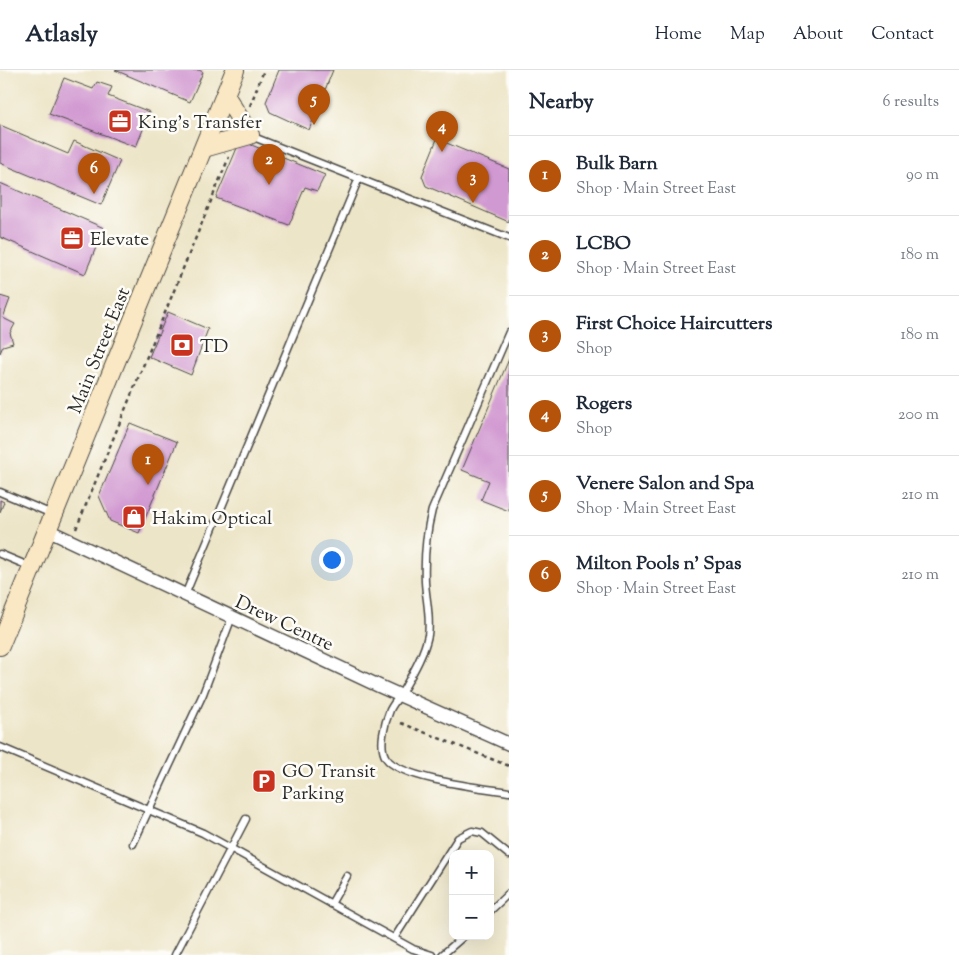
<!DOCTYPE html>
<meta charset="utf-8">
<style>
body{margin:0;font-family:"Sorts Mill Goudy",serif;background:#f6f6f7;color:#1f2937}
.controls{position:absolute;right:15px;bottom:15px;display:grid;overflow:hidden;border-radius:10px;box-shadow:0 5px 20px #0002}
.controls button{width:45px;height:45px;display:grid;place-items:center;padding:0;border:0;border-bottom:1px solid #e0e1e3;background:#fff;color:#1f2937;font:25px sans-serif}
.you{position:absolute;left:331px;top:489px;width:18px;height:18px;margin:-12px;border:4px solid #fff;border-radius:50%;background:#1a73e8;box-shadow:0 0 0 8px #1a73e833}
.badge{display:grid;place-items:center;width:32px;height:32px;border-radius:50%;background:#b45309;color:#fff;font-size:16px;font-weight:700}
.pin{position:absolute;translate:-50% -41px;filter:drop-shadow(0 1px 2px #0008)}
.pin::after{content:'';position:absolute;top:26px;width:18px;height:15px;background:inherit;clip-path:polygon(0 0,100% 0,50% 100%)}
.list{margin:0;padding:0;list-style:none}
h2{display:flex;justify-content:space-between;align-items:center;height:65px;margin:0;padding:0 20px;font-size:21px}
h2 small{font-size:16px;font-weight:400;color:#747a83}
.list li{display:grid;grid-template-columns:32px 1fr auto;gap:15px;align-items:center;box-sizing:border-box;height:80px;padding:0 20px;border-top:1px solid #e0e1e3}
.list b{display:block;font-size:19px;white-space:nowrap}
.list p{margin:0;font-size:16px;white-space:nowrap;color:#747a83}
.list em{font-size:16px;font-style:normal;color:#747a83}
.map{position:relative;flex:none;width:509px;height:885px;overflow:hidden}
header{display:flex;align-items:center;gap:30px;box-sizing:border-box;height:70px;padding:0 25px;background:#fff;border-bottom:1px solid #e0e1e3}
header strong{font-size:24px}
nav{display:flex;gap:28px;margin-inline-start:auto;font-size:18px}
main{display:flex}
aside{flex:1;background:#fff}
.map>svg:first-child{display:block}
.building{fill:#d199d1}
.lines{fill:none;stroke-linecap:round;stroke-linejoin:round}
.service-casing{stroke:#484743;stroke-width:9}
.minor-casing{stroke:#484743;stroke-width:15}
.secondary-casing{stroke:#484743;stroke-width:20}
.path{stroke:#484743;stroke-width:2.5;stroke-dasharray:4 4;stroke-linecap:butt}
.service{stroke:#fff;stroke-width:6}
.minor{stroke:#fff;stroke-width:12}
.secondary{stroke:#fae7c3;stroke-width:18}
.labels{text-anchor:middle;stroke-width:5;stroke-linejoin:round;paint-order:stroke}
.poi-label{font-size:19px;fill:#2b2b2b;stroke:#fdfcf7;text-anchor:start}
.street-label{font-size:19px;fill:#2b2b2b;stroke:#fdfcf7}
</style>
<header>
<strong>Atlasly</strong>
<nav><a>Home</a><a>Map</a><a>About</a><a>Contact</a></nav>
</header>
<main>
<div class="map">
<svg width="509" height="885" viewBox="0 0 509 885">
<rect width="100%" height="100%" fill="#fdfcf7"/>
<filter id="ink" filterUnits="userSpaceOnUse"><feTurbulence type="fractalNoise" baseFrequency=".02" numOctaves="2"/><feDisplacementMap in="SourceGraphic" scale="10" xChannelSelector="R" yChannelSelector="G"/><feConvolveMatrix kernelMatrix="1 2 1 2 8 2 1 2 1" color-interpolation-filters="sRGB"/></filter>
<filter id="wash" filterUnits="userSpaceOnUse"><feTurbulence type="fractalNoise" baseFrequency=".0096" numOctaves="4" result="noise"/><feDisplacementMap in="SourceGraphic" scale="20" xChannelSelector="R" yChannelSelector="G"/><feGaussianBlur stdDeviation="1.12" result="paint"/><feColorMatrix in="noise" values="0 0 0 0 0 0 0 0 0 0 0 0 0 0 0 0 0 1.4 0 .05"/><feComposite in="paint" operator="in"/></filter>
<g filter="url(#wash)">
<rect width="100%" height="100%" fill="#ede5c8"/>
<g id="blocks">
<g class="building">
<polygon points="115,0 199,0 203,2 190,32"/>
<polygon points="279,0 333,0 309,60 270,42 266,32"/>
<polygon points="64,8 93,19 97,12 112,17 108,26 150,42 136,77 49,44"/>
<polygon points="0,55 68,84 74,71 120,91 101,135 0,93"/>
<polygon points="437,69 509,99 509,152 426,116 422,106"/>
<polygon points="249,74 325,105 317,121 305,117 289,155 216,128 237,78"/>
<polygon points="0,113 104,158 85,204 0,167"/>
<polygon points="0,226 10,229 3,248 15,254 10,263 13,273 3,276 0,283"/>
<polygon points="168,242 208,259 191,305 149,287"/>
<polygon points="509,289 509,441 481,430 489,411 462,400"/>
<polygon points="130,353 177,372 139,463 110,451 99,426"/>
<polygon points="0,430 4,432 0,442"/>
</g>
</g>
</g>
<g filter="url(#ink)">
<use href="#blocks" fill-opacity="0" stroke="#484743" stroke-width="1"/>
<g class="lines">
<g class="service-casing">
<g id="service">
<polyline points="251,66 509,168"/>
<path d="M509,262L432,440C426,463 424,487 425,512C426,530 431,547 428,565C424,585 411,606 401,624C397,629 393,634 390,640C385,652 378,676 386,688C400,709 483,718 509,722"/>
<polyline points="0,422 52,444"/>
<polyline points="0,484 31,497"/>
<polyline points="185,525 359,108"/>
<polyline points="0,677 203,763 413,879 432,885"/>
<polyline points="133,774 203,624 232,547"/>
<polyline points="331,834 347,806"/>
<polyline points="490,841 509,823"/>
<polyline points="395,867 458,768 472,761 482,763 509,785"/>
<polyline points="175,885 246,749"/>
<polyline points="442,885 464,866"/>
</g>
</g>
<g class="minor-casing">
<polyline id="minor" points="47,460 379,616 509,674"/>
</g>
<g class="secondary-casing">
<g id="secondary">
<polyline points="204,78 250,65 225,25"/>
<polyline points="0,576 235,0"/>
</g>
</g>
<g class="path">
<polyline points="250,36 264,0"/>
<polyline points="76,459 229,87"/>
<polyline points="401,653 509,696"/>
</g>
<use href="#service" class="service"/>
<use href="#minor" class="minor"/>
<use href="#secondary" class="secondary"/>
</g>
</g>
<defs>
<g id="office-square" transform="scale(1.25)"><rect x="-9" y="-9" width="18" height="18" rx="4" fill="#c8321e" stroke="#fdfcf7"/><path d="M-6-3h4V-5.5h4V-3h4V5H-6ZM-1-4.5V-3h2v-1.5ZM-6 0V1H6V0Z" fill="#fff"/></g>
<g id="bank-square" transform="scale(1.25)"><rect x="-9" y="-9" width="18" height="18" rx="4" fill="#c8321e" stroke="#fdfcf7"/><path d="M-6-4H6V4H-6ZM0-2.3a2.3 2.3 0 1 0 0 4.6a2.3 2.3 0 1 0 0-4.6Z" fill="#fff"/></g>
<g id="shop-square" transform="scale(1.25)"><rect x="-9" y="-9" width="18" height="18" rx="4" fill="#c8321e" stroke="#fdfcf7"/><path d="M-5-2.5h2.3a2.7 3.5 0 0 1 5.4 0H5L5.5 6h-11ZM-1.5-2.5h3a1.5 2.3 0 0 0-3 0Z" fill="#fff"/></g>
<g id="parking-square" transform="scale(1.25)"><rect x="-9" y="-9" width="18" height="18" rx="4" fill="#c8321e" stroke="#fdfcf7"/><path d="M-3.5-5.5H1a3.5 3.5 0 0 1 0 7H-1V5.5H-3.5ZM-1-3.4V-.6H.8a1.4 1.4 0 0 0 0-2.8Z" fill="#fff"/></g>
</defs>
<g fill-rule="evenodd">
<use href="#office-square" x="120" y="51"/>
<use href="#office-square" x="72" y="168"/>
<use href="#bank-square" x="182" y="275"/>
<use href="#shop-square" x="134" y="447"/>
<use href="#parking-square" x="264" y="711"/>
</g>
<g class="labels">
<g class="poi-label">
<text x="138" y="58">King’s Transfer</text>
<text x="90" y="175">Elevate</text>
<text x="200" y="282">TD</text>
<text x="152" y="454">Hakim Optical</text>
<text x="282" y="707">GO Transit<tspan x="282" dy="22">Parking</tspan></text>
</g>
<g class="street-label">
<text transform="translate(98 280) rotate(-68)" y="7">Main Street East</text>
<text transform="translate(285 552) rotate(25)" y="7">Drew Centre</text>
</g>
</g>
</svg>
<div class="controls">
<button>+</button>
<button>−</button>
</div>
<div class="you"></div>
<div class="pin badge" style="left:148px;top:415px">1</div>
<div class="pin badge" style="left:269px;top:115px">2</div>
<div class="pin badge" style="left:473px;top:133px">3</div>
<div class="pin badge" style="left:442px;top:82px">4</div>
<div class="pin badge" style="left:314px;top:55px">5</div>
<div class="pin badge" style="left:94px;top:124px">6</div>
</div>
<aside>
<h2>Nearby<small>6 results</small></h2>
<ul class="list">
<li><span class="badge">1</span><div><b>Bulk Barn</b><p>Shop · Main Street East</p></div><em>90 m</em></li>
<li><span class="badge">2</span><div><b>LCBO</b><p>Shop · Main Street East</p></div><em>180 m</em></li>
<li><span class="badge">3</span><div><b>First Choice Haircutters</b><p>Shop</p></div><em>180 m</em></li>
<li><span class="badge">4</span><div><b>Rogers</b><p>Shop</p></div><em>200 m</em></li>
<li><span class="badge">5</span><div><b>Venere Salon and Spa</b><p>Shop · Main Street East</p></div><em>210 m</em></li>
<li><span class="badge">6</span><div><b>Milton Pools n' Spas</b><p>Shop · Main Street East</p></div><em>210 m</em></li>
</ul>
</aside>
</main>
